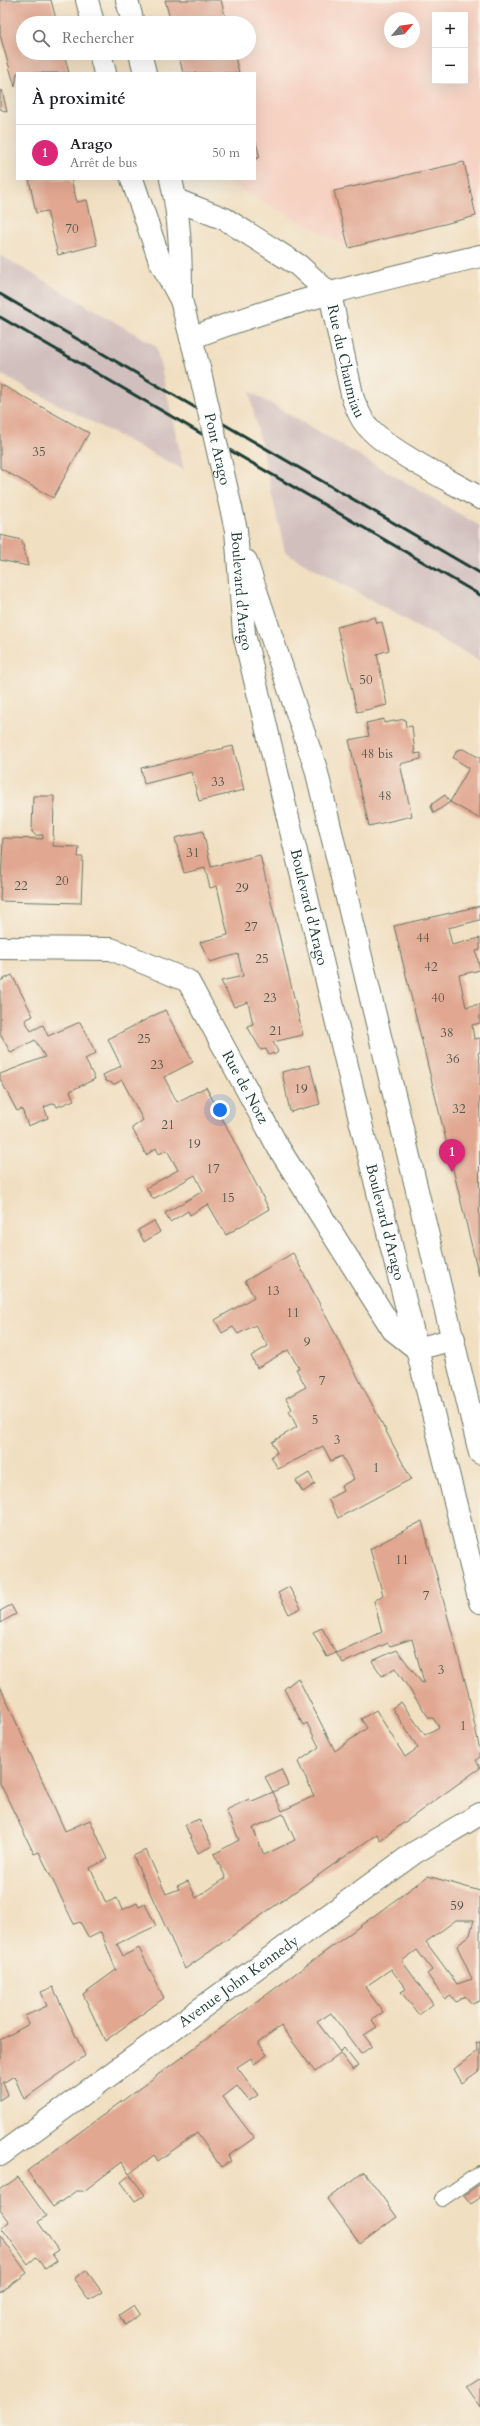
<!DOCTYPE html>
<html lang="fr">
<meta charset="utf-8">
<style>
body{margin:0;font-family:Cardo,serif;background:#f2f2f2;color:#202124}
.controls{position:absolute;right:12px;top:12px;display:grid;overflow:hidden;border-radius:0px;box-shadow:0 4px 16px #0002}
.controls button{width:36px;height:36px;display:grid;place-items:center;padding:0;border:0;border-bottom:1px solid #e0e0e0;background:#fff;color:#202124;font:20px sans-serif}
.compass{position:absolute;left:384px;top:12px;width:36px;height:36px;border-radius:50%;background:#fff;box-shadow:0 4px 16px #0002;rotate:61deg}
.you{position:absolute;left:220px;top:1110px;width:14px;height:14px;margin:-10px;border:3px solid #fff;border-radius:50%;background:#1a73e8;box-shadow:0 0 0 6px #1a73e833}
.badge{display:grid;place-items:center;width:26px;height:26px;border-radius:50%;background:#db2777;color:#fff;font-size:13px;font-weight:700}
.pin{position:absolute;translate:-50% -33px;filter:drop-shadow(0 1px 2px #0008)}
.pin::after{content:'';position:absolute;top:21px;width:14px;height:12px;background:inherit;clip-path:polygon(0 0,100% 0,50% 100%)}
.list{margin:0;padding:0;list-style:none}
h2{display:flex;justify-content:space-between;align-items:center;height:52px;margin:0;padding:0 16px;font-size:17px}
h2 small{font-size:13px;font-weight:400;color:#757577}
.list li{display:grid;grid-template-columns:26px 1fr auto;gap:12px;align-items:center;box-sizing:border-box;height:56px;padding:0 16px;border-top:1px solid #e0e0e0}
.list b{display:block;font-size:15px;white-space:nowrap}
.list p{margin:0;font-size:13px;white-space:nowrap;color:#757577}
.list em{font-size:13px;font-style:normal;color:#757577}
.icon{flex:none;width:22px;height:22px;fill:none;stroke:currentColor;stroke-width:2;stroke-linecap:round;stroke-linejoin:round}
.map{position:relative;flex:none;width:480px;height:2426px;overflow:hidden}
.search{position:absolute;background:#fff;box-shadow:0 4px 16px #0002;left:16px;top:16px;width:240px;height:44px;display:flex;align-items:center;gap:10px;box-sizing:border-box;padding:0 14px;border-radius:22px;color:#757577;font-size:15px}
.panel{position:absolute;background:#fff;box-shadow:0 4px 16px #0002;left:16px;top:72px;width:240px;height:108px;border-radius:0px}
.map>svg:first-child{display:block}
.built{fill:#f6d2c3;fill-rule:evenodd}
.industrial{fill:#d1bfbd}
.building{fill:#e1a791;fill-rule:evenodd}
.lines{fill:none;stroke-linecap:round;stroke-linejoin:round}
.lane-casing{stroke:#687665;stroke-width:16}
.street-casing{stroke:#687665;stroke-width:24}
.secondary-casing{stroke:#687665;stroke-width:24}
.lane{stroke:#fff;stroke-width:14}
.street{stroke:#fff;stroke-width:22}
.secondary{stroke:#fff;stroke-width:22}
.rail{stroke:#1f3d34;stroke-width:3}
.secondary-bridge-casing{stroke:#687665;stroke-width:24;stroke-linecap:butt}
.secondary-bridge{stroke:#fff;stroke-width:22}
.labels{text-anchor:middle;stroke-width:3;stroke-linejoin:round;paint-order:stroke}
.number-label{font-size:13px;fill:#50584b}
.street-label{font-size:15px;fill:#1f3d34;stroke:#f7f3e8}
</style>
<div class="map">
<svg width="480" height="2426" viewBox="0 0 480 2426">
<rect width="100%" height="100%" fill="#f7f3e8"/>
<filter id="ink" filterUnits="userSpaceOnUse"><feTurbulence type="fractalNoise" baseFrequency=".025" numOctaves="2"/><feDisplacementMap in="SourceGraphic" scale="8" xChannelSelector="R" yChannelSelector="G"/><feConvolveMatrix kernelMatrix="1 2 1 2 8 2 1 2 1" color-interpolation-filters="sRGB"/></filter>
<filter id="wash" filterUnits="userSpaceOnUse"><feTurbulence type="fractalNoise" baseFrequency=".012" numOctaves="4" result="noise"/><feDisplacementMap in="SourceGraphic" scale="16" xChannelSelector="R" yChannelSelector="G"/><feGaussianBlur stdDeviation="0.9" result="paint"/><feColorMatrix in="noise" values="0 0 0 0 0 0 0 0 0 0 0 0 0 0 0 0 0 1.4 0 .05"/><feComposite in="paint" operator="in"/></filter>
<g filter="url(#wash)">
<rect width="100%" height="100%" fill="#f1dfc1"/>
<path class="built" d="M165,0H480V215L349,248L221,179H255V73H183L178,53H249V23H171ZM435,15H465V81H435ZM390,18H414V42H390Z"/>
<g class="industrial">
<polygon points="0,255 156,346 184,470 0,374"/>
<polygon points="249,391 480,526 480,661 285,552"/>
</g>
<g id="blocks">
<g class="building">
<polygon points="0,0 51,0 57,23 23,23 23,53 64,53 69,73 17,73 15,87 0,35"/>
<polygon points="165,0 221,0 227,23 171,23"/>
<polygon points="178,53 234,53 239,73 183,73"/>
<polygon points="2,90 7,112 0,109 0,91"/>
<polygon points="255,139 260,157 255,159"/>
<polygon points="464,162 476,216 349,248 334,191"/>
<polygon points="29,179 71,179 77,202 87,200 97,245 58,255 47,211 36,213"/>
<polygon points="0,384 89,433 53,498 0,468"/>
<polygon points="0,535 22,540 28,566 0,560"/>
<polygon points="375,617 377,623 382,622 389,650 377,654 387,705 357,712 337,627"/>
<polygon points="384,719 384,723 405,719 406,727 412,726 415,754 421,753 421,759 400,764 412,816 369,826 349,740 369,736 366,723"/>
<polygon points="233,746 244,790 199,801 191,772 144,784 141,768"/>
<polygon points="463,749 480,758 480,819 450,802 469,768 453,758 457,750"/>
<polygon points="445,795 450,802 434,813 431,807 432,804"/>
<polygon points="33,796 54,796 53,846 79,847 78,857 83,857 81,903 0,901 3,838 43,839 43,835 35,835 32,832"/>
<polygon points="203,831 211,867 260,855 303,1035 273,1042 278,1052 274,1055 273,1053 269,1055 266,1049 261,1050 247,1026 253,1024 248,1002 234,1007 221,981 243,976 238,954 210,962 200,942 228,935 217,886 210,888 205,868 184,873 175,838"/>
<polygon points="480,906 480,920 448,928 452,945 480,938 480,950 476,951 480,970 459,975 466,1007 480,1004 480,1023 472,1025 474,1039 480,1038 480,1052 478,1053 480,1064 479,1276 394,926"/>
<polygon points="12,975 33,1016 25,1020 31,1031 43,1025 48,1036 80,1022 96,1053 85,1059 95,1079 70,1091 74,1100 57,1107 55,1103 44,1107 48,1118 28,1126 22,1109 17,1111 0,1079 0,1074 45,1057 35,1040 11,1053 0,1034 0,981"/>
<polygon points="165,1010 193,1062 164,1077 177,1102 206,1087 269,1209 226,1235 208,1204 190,1215 188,1211 170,1222 165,1213 203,1191 195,1175 153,1199 146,1188 178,1170 167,1150 159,1154 156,1148 146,1155 132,1128 143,1120 122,1080 115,1084 106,1081 103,1075 121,1066 108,1039"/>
<polygon points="310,1065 320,1104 290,1112 282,1072"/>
<polygon points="154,1221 160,1232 144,1242 138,1230"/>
<polygon points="293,1253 411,1479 338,1518 328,1499 343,1491 341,1486 354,1479 342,1456 331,1461 323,1446 278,1469 271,1456 277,1453 272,1442 297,1427 289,1411 292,1409 286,1398 306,1387 296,1369 299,1368 288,1350 257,1368 251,1356 268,1346 255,1325 238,1334 233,1327 222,1333 215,1320 254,1297 245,1281"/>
<polygon points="309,1473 315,1484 303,1492 296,1481"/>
<path d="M422,1521L468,1692L480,1751V1757L476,1760L480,1768L380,1840L377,1834L185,1969L133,1856L146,1850L166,1894L179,1889L177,1886L188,1881L196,1898L226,1878L214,1854L239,1840L226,1810L249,1799L250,1802L273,1792L265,1777L281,1769L288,1785L273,1792L282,1811L314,1796L298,1762L319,1747L307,1723L303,1725L284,1689L298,1678L335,1751L367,1728L361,1719L376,1710L405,1757L418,1748L392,1708L401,1702L425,1735L439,1727L433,1718H429L395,1668L382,1676L372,1661L397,1650L422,1683L424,1682L412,1639L390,1646L388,1643L343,1663L336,1653L327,1657L313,1632L322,1628L336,1653L382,1632L374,1601L383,1595L370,1549ZM283,1814L295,1840L264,1855L253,1828Z"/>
<polygon points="289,1587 301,1608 289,1614 278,1593"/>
<polygon points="11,1605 16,1614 0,1623 0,1611"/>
<polygon points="0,1686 65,1831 90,1820 108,1859 90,1868 106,1903 117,1898 122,1910 137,1903 139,1907 145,1904 156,1926 117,1944 123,1956 139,1948 164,1998 105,2041 83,1994 116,1970 101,1932 89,1938 80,1922 74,1924 39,1852 34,1854 0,1783"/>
<polygon points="199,1819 212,1846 198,1853 185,1825"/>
<path d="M428,1876L480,1891V2001L472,2004L465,1996L456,2002L451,1996L445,1999L427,1974L432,1970L417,1950L402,1961L433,2004L419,2015L401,1992L406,1989L391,1969L365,1987L383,2012L372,2020L377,2027L364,2035L372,2046L361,2054L331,2013L317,2022L340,2052L344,2048L358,2066L353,2070L340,2053L315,2072L281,2026L258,2042L267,2055L254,2064L251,2058L237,2067L258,2095L249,2101L237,2086L223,2097L254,2138L228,2156L231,2161L221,2167L197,2133L158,2161L154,2155L129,2174L122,2162L84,2191H76L53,2207L27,2171ZM456,1920H474L470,1935L457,1946L472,1979L457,1984L426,1942Z"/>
<polygon points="53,1987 85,2056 24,2099 14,2076 3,2083 8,2095 0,2100 0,2040 29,2024 25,2016 47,2006 41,1992"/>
<polygon points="480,2042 480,2070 462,2083 454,2069 478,2051 476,2043"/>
<polygon points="364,2172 397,2217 360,2244 327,2199"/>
<polygon points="130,2175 145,2195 135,2201 121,2182"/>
<polygon points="18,2177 46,2216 38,2222 58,2250 52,2254 57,2261 45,2269 36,2257 28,2264 1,2227 9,2222 0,2210 0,2190"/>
<polygon points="480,2184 480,2198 471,2204 464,2195"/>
<polygon points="0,2235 27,2273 0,2293"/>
<polygon points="86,2270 102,2292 89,2300 74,2279"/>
<polygon points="134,2305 140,2314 125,2325 119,2315"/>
<polygon points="480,2378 480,2407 466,2387"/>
</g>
</g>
</g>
<g filter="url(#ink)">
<use href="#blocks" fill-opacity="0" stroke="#687665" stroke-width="1"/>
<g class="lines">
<g class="lane-casing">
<polyline id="lane" points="442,2199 480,2173"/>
</g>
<g class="street-casing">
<g id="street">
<path id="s1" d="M176,200L225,219L298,265L330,294L353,399C357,409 361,420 369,428C392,453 449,480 480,498"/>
<path d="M191,338C284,302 383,279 480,256"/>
<path id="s2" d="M0,948L111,949L188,981L278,1147L393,1330L417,1349"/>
</g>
</g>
<g class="secondary-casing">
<g id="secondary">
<polyline points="87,0 93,23"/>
<polyline points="127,0 133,23"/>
<polyline points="100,53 105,73"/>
<polyline points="140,53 145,73"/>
<polyline points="132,179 160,261 181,300 199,368"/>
<path d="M171,179C180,218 181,257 181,297"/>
<path id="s3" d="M236,530L244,634L360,1120L480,1602"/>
<polyline points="246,561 316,769 480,1453"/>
<polyline points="417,1349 454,1339"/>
<path id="s4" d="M0,2155L414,1853L480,1814"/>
</g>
</g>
<use href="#lane" class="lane"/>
<use href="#street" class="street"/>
<use href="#secondary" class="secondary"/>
<g class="rail">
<polyline points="0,294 480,573"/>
<polyline points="0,317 480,595"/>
</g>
<g class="secondary-bridge-casing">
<g id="secondary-bridge">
<path id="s5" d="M199,368L236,530"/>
</g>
</g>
<use href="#secondary-bridge" class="secondary-bridge"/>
</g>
</g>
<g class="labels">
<g class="number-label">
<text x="72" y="233">70</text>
<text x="39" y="456">35</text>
<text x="366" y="684">50</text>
<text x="377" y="758">48 bis</text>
<text x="218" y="786">33</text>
<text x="385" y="800">48</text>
<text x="193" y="857">31</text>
<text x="62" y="885">20</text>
<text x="21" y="890">22</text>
<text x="242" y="892">29</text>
<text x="251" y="931">27</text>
<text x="423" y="942">44</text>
<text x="262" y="963">25</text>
<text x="431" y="971">42</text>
<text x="270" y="1002">23</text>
<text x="438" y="1002">40</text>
<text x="276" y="1035">21</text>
<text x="447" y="1037">38</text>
<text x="144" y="1043">25</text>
<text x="453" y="1063">36</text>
<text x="157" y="1069">23</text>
<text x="301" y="1093">19</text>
<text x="459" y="1113">32</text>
<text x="168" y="1129">21</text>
<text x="194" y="1148">19</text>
<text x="213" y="1173">17</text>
<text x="228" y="1202">15</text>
<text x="273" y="1295">13</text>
<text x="293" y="1317">11</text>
<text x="307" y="1346">9</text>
<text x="322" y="1385">7</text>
<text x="315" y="1424">5</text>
<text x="337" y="1444">3</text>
<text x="376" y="1472">1</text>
<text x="402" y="1564">11</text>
<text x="426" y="1600">7</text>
<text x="441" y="1674">3</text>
<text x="463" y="1730">1</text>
<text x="457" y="1910">59</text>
</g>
<g class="street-label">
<text dy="5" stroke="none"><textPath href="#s1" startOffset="251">Rue du Chaumiau</textPath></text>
<text dy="5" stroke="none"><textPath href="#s5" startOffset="83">Pont Arago</textPath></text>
<text dy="5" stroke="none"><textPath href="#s3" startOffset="61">Boulevard d'Arago</textPath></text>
<text dy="5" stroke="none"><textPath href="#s3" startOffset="385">Boulevard d'Arago</textPath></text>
<text dy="5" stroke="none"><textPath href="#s2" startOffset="315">Rue de Notz</textPath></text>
<text dy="5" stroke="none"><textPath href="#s3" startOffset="709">Boulevard d'Arago</textPath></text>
<text dy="5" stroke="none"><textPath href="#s4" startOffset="295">Avenue John Kennedy</textPath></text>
</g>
</g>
</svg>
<div class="controls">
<button>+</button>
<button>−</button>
</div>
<svg class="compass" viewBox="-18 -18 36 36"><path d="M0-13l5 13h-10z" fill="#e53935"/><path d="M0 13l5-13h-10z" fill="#757577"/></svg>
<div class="you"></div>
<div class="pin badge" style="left:452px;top:1172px">1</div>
<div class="search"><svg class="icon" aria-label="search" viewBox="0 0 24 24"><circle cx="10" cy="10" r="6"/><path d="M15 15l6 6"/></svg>Rechercher</div>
<section class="panel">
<h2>À proximité<small></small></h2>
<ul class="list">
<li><span class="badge">1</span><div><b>Arago</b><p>Arrêt de bus</p></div><em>50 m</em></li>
</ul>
</section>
</div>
